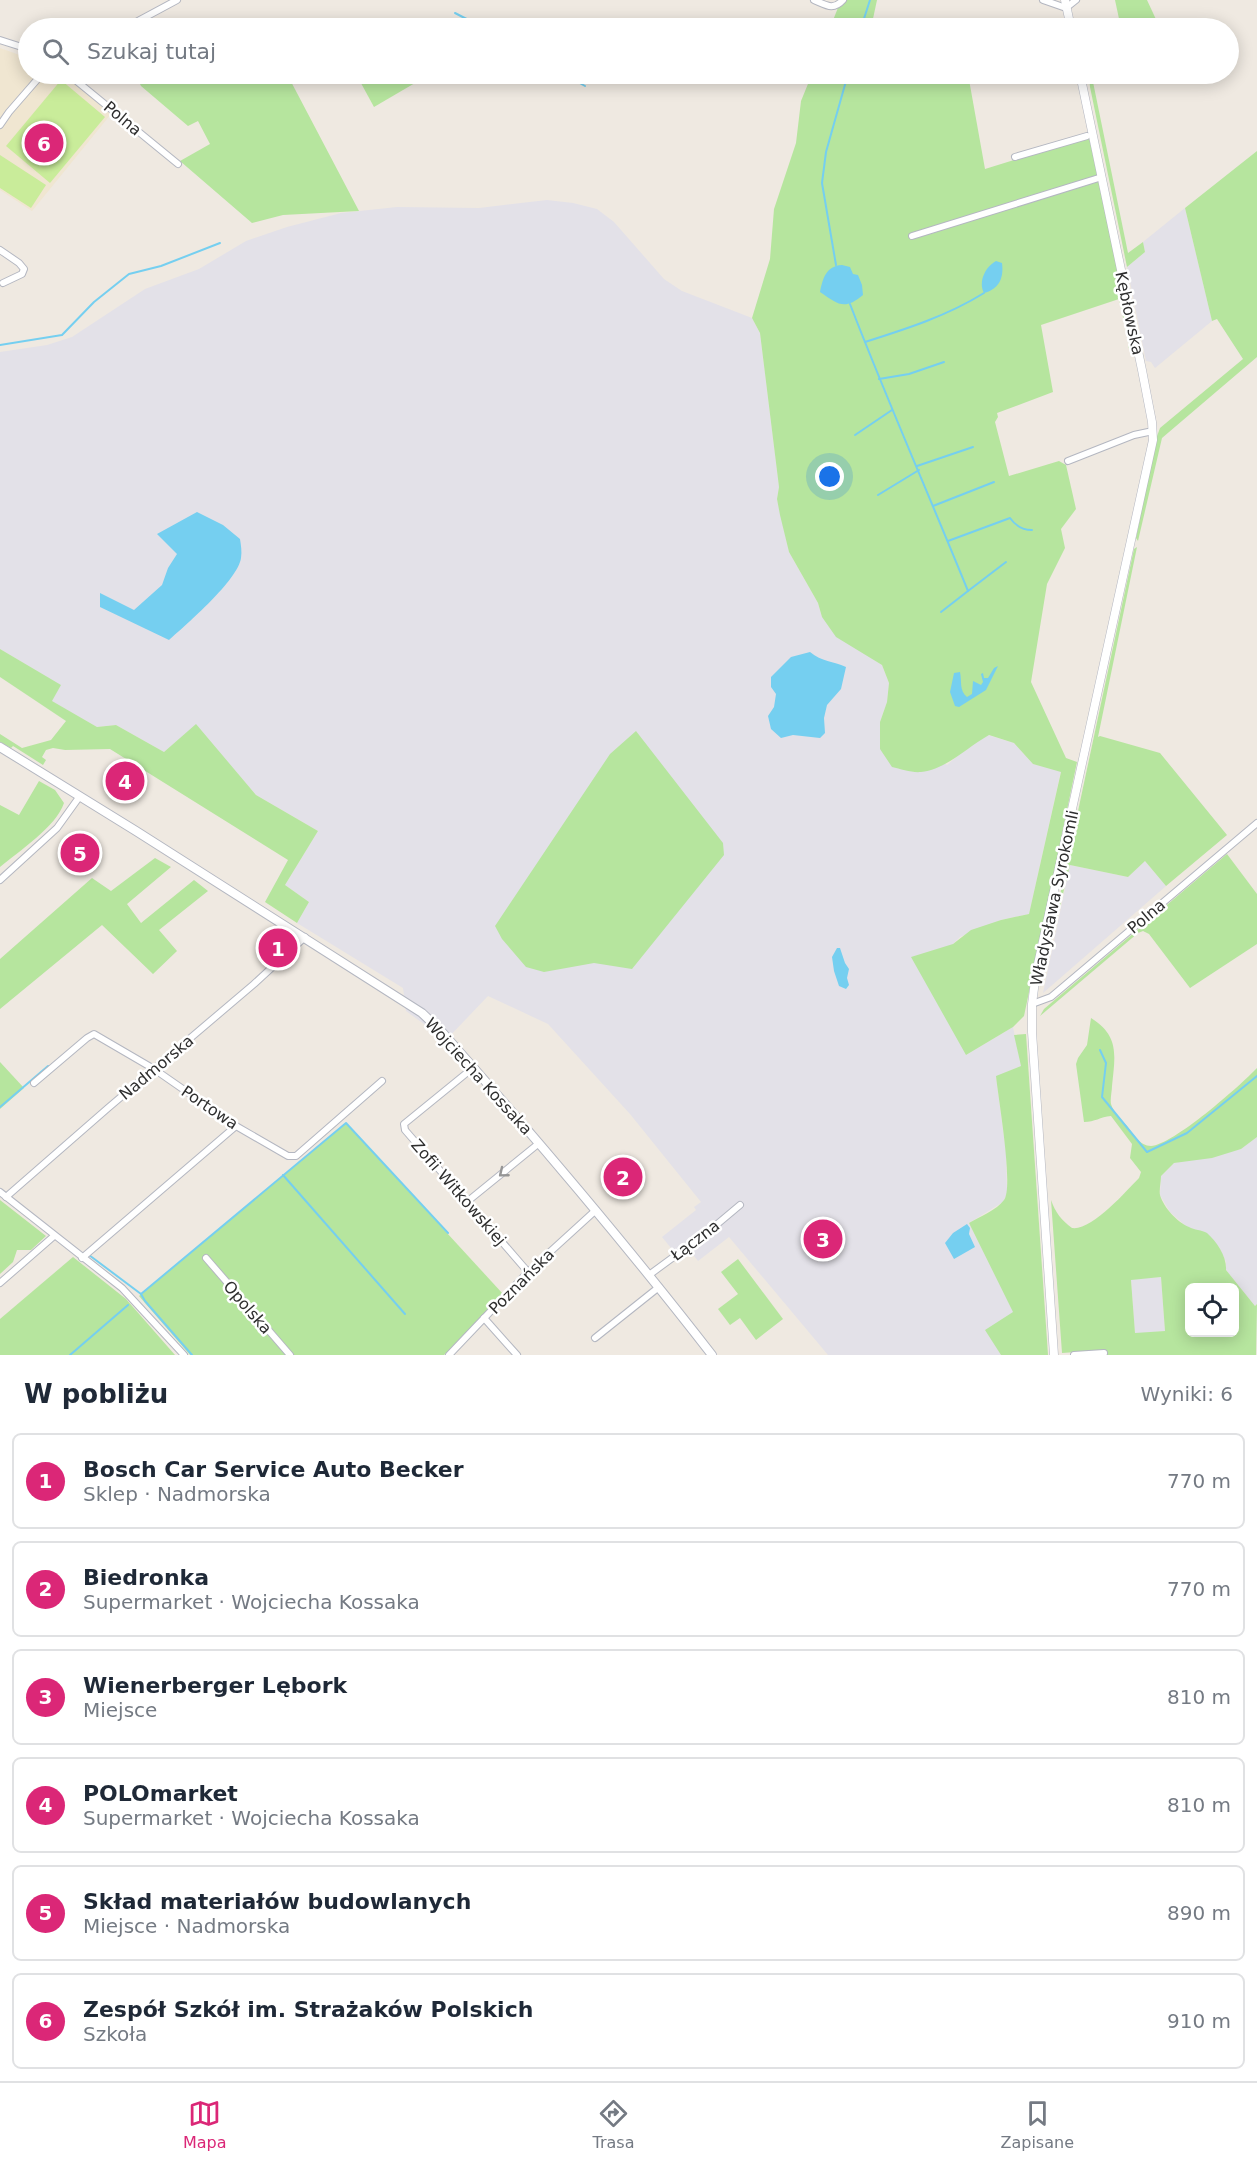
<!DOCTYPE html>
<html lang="pl">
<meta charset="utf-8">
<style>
body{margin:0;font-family:"DejaVu Sans",sans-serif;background:#f2f2f3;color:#1f2937}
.controls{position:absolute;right:18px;bottom:18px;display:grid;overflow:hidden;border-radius:9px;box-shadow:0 3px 15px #0003}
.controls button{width:54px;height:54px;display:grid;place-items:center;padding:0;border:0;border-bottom:2px solid #e0e1e3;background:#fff;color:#1f2937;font:30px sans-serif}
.you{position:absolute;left:830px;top:477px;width:21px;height:21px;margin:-15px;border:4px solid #fff;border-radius:50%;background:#1a73e8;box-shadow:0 0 0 9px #1a73e833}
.badge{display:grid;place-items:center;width:39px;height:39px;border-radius:50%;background:#db2777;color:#fff;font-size:20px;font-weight:700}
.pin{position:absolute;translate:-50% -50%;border:3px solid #fff;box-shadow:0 2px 6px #0006}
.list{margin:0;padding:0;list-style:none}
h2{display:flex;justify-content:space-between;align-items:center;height:78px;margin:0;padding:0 24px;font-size:26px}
h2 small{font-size:20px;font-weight:400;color:#747a83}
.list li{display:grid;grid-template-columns:39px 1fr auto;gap:18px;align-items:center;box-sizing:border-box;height:96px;margin:0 12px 12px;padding:0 12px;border:2px solid #e0e1e3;border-radius:9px}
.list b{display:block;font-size:22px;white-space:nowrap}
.list p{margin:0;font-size:20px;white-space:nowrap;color:#747a83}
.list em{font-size:20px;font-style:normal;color:#747a83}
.icon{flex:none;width:33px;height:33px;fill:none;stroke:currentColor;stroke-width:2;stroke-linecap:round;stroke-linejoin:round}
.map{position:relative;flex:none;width:1257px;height:1355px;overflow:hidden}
.search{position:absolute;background:#fff;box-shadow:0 3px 15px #0003;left:18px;right:18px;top:18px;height:66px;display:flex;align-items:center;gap:15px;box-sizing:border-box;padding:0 21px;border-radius:33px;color:#747a83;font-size:22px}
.sheet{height:726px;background:#fff}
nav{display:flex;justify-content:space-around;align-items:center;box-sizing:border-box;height:84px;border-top:2px solid #e0e1e3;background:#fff;font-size:16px;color:#747a83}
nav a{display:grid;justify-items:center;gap:3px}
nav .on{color:#db2777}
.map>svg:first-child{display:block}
.industrial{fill:#e3e1e8}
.education{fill:#f0e6d1}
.green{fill:#b6e59e;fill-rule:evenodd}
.pitch{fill:#c9ec9a}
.water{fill:#75cff0}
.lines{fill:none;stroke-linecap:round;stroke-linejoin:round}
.stream{stroke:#75cff0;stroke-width:2}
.minor-casing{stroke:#b4b7c1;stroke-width:8}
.tertiary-casing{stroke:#b4b7c1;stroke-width:9}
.secondary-casing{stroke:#b4b7c1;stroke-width:10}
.minor{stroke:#fff;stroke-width:6}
.tertiary{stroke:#fff;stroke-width:8}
.secondary{stroke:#fff;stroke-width:8}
.oneway{stroke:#969696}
.labels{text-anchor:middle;stroke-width:5;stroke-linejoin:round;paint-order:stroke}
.street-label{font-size:16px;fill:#2e2e2e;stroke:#fff}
</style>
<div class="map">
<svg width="1257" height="1355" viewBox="0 0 1257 1355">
<rect width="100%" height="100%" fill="#efe9e1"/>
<g class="industrial">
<polygon points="547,200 573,203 597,209 614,222 664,279 682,291 752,318 760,333 779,487 777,499 789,552 818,603 822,617 864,653 882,665 889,683 887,702 880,722 947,765 968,747 988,735 1014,743 1033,764 1061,771 1029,914 1001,920 960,937 953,944 966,1055 1013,1027 1021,1066 996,1077 1006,1152 1007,1194 1003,1202 969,1223 1014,1313 996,1345 1001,1355 828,1355 729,1237 698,1261 690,1251 680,1259 662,1237 696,1210 694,1207 701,1202 630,1114 548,1024 488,996 446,1040 406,1011 403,988 297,923 309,902 285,885 318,831 256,795 196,725 164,752 116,725 97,727 51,701 60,685 0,649 0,352 47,345 72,337 145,289 199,269 246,241 287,227 341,213 397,207 479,208"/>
<polygon points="1185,208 1212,321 1155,368 1151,362 1146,361 1127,267 1145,252 1143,242"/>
<polygon points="1145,861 1166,886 1043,993 1070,865 1128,877"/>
<polygon points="1257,1137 1257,1304 1255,1306 1226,1270 1226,1262 1219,1247 1195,1230 1187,1227 1170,1212 1160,1195 1161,1176 1174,1163 1241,1149"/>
<polygon points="1161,1277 1165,1331 1135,1334 1131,1279"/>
</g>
<polygon class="education" points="0,48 28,58 28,74 63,74 111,114 32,211 0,190"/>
<g class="green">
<polygon points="841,0 877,0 871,28 830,28"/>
<polygon points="1115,0 1147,0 1160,28 1121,28"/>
<polygon points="155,74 287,74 359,211 283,215 252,223 180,161 210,144 198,121 188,126 141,86 139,82"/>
<polygon points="356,74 417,74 415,83 374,107"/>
<path d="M812,74H878L884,77L898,74H968L985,169L1089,137L1133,345L1128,348L1129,344L1119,299L1041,325L1053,392L997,413L998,417L995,422L1009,476L1059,461L1066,465L1076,509L1061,529L1065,548L1047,584L1031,682L1066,758L1077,762L1024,1016L1013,1027L966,1055L911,957L953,944L971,930L1001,920L1029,914L1061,772L1033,764L1014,743L989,735C966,748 947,769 921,772C912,773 901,769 892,767L880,749V722L887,702L889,683L882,665L836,637L822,617L818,603L789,552L780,515L777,499L779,487L760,333L752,318L770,259L774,209L796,143L801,101Z"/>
<polygon points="1092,74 1105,74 1093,82 1128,253 1143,242 1145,252 1127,267 1090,87 1089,76"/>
<polygon points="1257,151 1257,357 1162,438 1138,541 1136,538 1156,439 1160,428 1243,359 1217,319 1212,321 1185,208"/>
<polygon points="1137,547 1098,737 1100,736 1160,753 1227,835 1166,886 1145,861 1128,877 1070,865 1040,989 1134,549"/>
<polygon points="0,649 61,685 52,701 97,727 116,725 164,752 196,724 256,795 318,831 285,885 309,902 297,923 265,902 288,860 110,749 65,750 53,748 46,750 42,757 46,760 43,765 13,746 11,748 0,742 0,734 22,748 51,740 66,721 0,677"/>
<polygon points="636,731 723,843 724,855 632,969 594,963 544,972 526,967 502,939 495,926 610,754"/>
<path d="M39,781L55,790L64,803C56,827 19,851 0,867V805L19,815Z"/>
<polygon points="1227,854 1257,894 1257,944 1190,988 1149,934 1143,931 1138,933 1040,1016 1044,1009"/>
<polygon points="155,858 171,867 127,904 141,923 194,880 208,891 159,930 177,951 153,974 102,925 0,1009 0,959 92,878 111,891"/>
<path d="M1091,1018C1120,1036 1115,1056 1112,1086C1112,1091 1110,1099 1111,1104C1113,1112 1122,1120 1127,1126C1133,1134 1140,1146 1151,1146C1173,1145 1240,1086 1257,1068V1137L1241,1149L1212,1158L1174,1163L1161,1176C1161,1182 1159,1190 1160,1195C1164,1208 1177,1222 1189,1227C1194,1230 1202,1230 1207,1233C1217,1242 1227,1257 1226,1270L1255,1306L1257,1304L1256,1355H1103V1350L1062,1353L1051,1200C1055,1212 1062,1221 1072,1228C1092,1231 1126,1191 1139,1178L1141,1172L1130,1158L1132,1144L1111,1116C1100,1117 1095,1122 1084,1122L1076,1064L1078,1058L1087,1045ZM1161,1277L1165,1331L1135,1333L1131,1280ZM1190,1288H1234V1332H1190Z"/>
<path d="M1026,1034L1048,1355H1001L985,1330L1013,1312L969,1223C979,1217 997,1210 1004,1200C1014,1187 998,1097 996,1076L1021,1066L1014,1035Z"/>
<polygon points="0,1062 24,1088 0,1109"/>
<polygon points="346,1123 503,1294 444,1355 190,1355 139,1296"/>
<polygon points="0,1200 46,1236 31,1250 17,1250 13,1262 0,1274"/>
<polygon points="73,1257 126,1299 175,1355 0,1355 0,1319"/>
<polygon points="738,1259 783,1319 756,1340 740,1318 730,1325 718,1309 738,1294 721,1272"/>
</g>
<g class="pitch">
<polygon points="61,80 105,117 50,183 6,146"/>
<polygon points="0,155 46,185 31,208 0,188"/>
</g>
<g class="water">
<path d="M996,261L1002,263C1004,278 999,289 984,293C978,282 985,267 996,261Z"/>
<path d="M842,265L850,267L853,274L858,275L862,285L863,295C844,311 838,304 820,292C823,278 826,266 842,265Z"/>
<path d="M197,512L223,525L240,539C241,545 242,552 241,558C238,580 187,624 169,640L100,607V593L134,610L162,585L168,568L177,554L157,534Z"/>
<path d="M810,652C822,662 833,661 846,667L841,689L827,705L824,718L825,733L820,738L793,735L781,738L771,729L768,716L774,707L776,694L771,687V677L791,657Z"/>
<path d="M998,666L986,690L959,707L955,706L950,692L954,673L960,672C962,681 959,691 967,697L972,694L973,681L981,685L983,682L981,674L983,673L984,678H988L994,668Z"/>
<polygon points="837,948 840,948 845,963 849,969 847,978 849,985 846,989 839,986 834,971 832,957"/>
<polygon points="967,1224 970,1228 969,1234 975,1247 954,1259 945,1243 953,1233"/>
</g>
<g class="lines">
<g class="stream">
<polyline points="455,13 484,28"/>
<polyline points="861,28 870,0"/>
<polyline points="564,74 585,86"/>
<polyline points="836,265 822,183 826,152 848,74"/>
<path d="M850,304C887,400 929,495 968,591L1006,562"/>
<path d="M865,342C906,329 947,316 984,293"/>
<polyline points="0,345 62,335 94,302 129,274 161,266 220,243"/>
<polyline points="879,379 909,374 944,362"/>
<polyline points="855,435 892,410"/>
<polyline points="917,466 973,447"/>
<polyline points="878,495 919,470"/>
<polyline points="933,506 994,482"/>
<path d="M948,541L1010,518C1015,525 1023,530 1032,530"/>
<polyline points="941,612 968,591"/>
<polyline points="1100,1050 1106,1063 1102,1097 1147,1152 1187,1133 1257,1076"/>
<polyline points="0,1107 48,1066"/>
<polyline points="283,1175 405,1314"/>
<polyline points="89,1255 141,1294 145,1301 192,1355"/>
<polyline points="141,1294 346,1123 448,1233"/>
<polyline points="70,1355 128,1305"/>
</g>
<g class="minor-casing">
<g id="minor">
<path d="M814,0C826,5 833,11 843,0"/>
<polyline points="1043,0 1066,8 1076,0"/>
<polyline points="125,28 177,0"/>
<polyline points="0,40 28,49"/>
<polyline points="68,74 178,164"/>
<polyline points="0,125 9,112 42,74"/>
<polyline points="1015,157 1087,136"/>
<polyline points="912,236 1102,177"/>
<polyline points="0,250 19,263 24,269 22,274 3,283"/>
<polyline points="1068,461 1134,435 1153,431"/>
<polyline points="0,880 57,828 80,796"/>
<polyline points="1032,1004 1051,997 1257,823"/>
<polyline points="474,1067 404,1124 405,1130 528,1272"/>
<polyline points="34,1083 87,1038 94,1034 154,1069 236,1126 288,1156 296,1156 382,1081"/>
<polyline points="0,1192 122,1288 184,1355"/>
<polyline points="6,1197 108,1108 254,984 305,937"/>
<polyline points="468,1201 538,1144"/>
<polyline points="82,1258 236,1126"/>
<polyline points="206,1258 290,1355"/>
<polyline points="649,1275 709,1231 740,1205"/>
<polyline points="0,1283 54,1236"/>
<polyline points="484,1318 517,1355"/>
<polyline points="595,1338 659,1287"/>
<polyline points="449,1355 528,1272 596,1210"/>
<polyline points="1074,1355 1104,1353"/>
</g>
</g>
<g class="tertiary-casing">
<g id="tertiary">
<polyline points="1065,0 1071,28"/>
<polyline points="1054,1355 1032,1032 1032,1004 1036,973 1153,440 1152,422 1142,370 1080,74"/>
</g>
</g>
<g class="secondary-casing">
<path id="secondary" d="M0,747L136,831L422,1013L442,1032C535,1137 626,1244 712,1355"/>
</g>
<use href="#minor" class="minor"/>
<use href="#tertiary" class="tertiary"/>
<use href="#secondary" class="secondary"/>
</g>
<defs><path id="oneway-chevron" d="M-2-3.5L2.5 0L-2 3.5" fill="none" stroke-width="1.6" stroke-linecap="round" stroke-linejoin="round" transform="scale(1.5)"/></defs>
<use class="oneway" href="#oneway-chevron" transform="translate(503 1173) rotate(141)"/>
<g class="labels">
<g class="street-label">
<text transform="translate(123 118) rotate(40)" y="6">Polna</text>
<text transform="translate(1130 313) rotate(78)" y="6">Kębłowska</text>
<text transform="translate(1054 898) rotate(-78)" y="6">Władysława Syrokomli</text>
<text transform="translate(1146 916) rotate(-40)" y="6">Polna</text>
<text transform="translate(156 1067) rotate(-40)" y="6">Nadmorska</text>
<text transform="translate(479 1076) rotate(48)" y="6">Wojciecha Kossaka</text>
<text transform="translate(210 1107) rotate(34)" y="6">Portowa</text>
<text transform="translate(459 1192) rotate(49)" y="6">Zofii Witkowskiej</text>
<text transform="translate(695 1240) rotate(-37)" y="6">Łączna</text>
<text transform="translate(521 1281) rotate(-45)" y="6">Poznańska</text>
<text transform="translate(248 1307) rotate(49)" y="6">Opolska</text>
</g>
</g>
</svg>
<div class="controls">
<button><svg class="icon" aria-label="locate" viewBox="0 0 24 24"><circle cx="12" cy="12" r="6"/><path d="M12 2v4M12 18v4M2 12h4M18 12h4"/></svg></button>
</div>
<div class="you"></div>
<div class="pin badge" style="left:278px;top:948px">1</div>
<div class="pin badge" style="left:623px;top:1177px">2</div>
<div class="pin badge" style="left:823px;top:1239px">3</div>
<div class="pin badge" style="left:125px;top:781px">4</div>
<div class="pin badge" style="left:80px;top:853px">5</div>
<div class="pin badge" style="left:44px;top:143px">6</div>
<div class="search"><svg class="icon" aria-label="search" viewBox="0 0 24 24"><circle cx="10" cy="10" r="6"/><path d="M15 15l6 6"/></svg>Szukaj tutaj</div>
</div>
<section class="sheet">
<h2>W pobliżu<small>Wyniki: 6</small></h2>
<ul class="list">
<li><span class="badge">1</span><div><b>Bosch Car Service Auto Becker</b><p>Sklep · Nadmorska</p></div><em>770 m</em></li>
<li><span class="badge">2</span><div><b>Biedronka</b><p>Supermarket · Wojciecha Kossaka</p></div><em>770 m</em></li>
<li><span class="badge">3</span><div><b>Wienerberger Lębork</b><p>Miejsce</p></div><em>810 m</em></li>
<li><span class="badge">4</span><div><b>POLOmarket</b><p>Supermarket · Wojciecha Kossaka</p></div><em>810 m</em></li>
<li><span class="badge">5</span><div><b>Skład materiałów budowlanych</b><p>Miejsce · Nadmorska</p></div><em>890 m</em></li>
<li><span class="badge">6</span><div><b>Zespół Szkół im. Strażaków Polskich</b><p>Szkoła</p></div><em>910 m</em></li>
</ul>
</section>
<nav>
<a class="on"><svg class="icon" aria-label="map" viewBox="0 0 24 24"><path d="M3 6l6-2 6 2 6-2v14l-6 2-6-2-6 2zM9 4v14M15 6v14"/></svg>Mapa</a>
<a><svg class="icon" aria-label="directions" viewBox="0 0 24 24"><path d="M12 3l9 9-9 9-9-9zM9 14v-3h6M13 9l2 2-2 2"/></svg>Trasa</a>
<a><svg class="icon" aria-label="saved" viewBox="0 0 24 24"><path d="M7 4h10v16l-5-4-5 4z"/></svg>Zapisane</a>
</nav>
